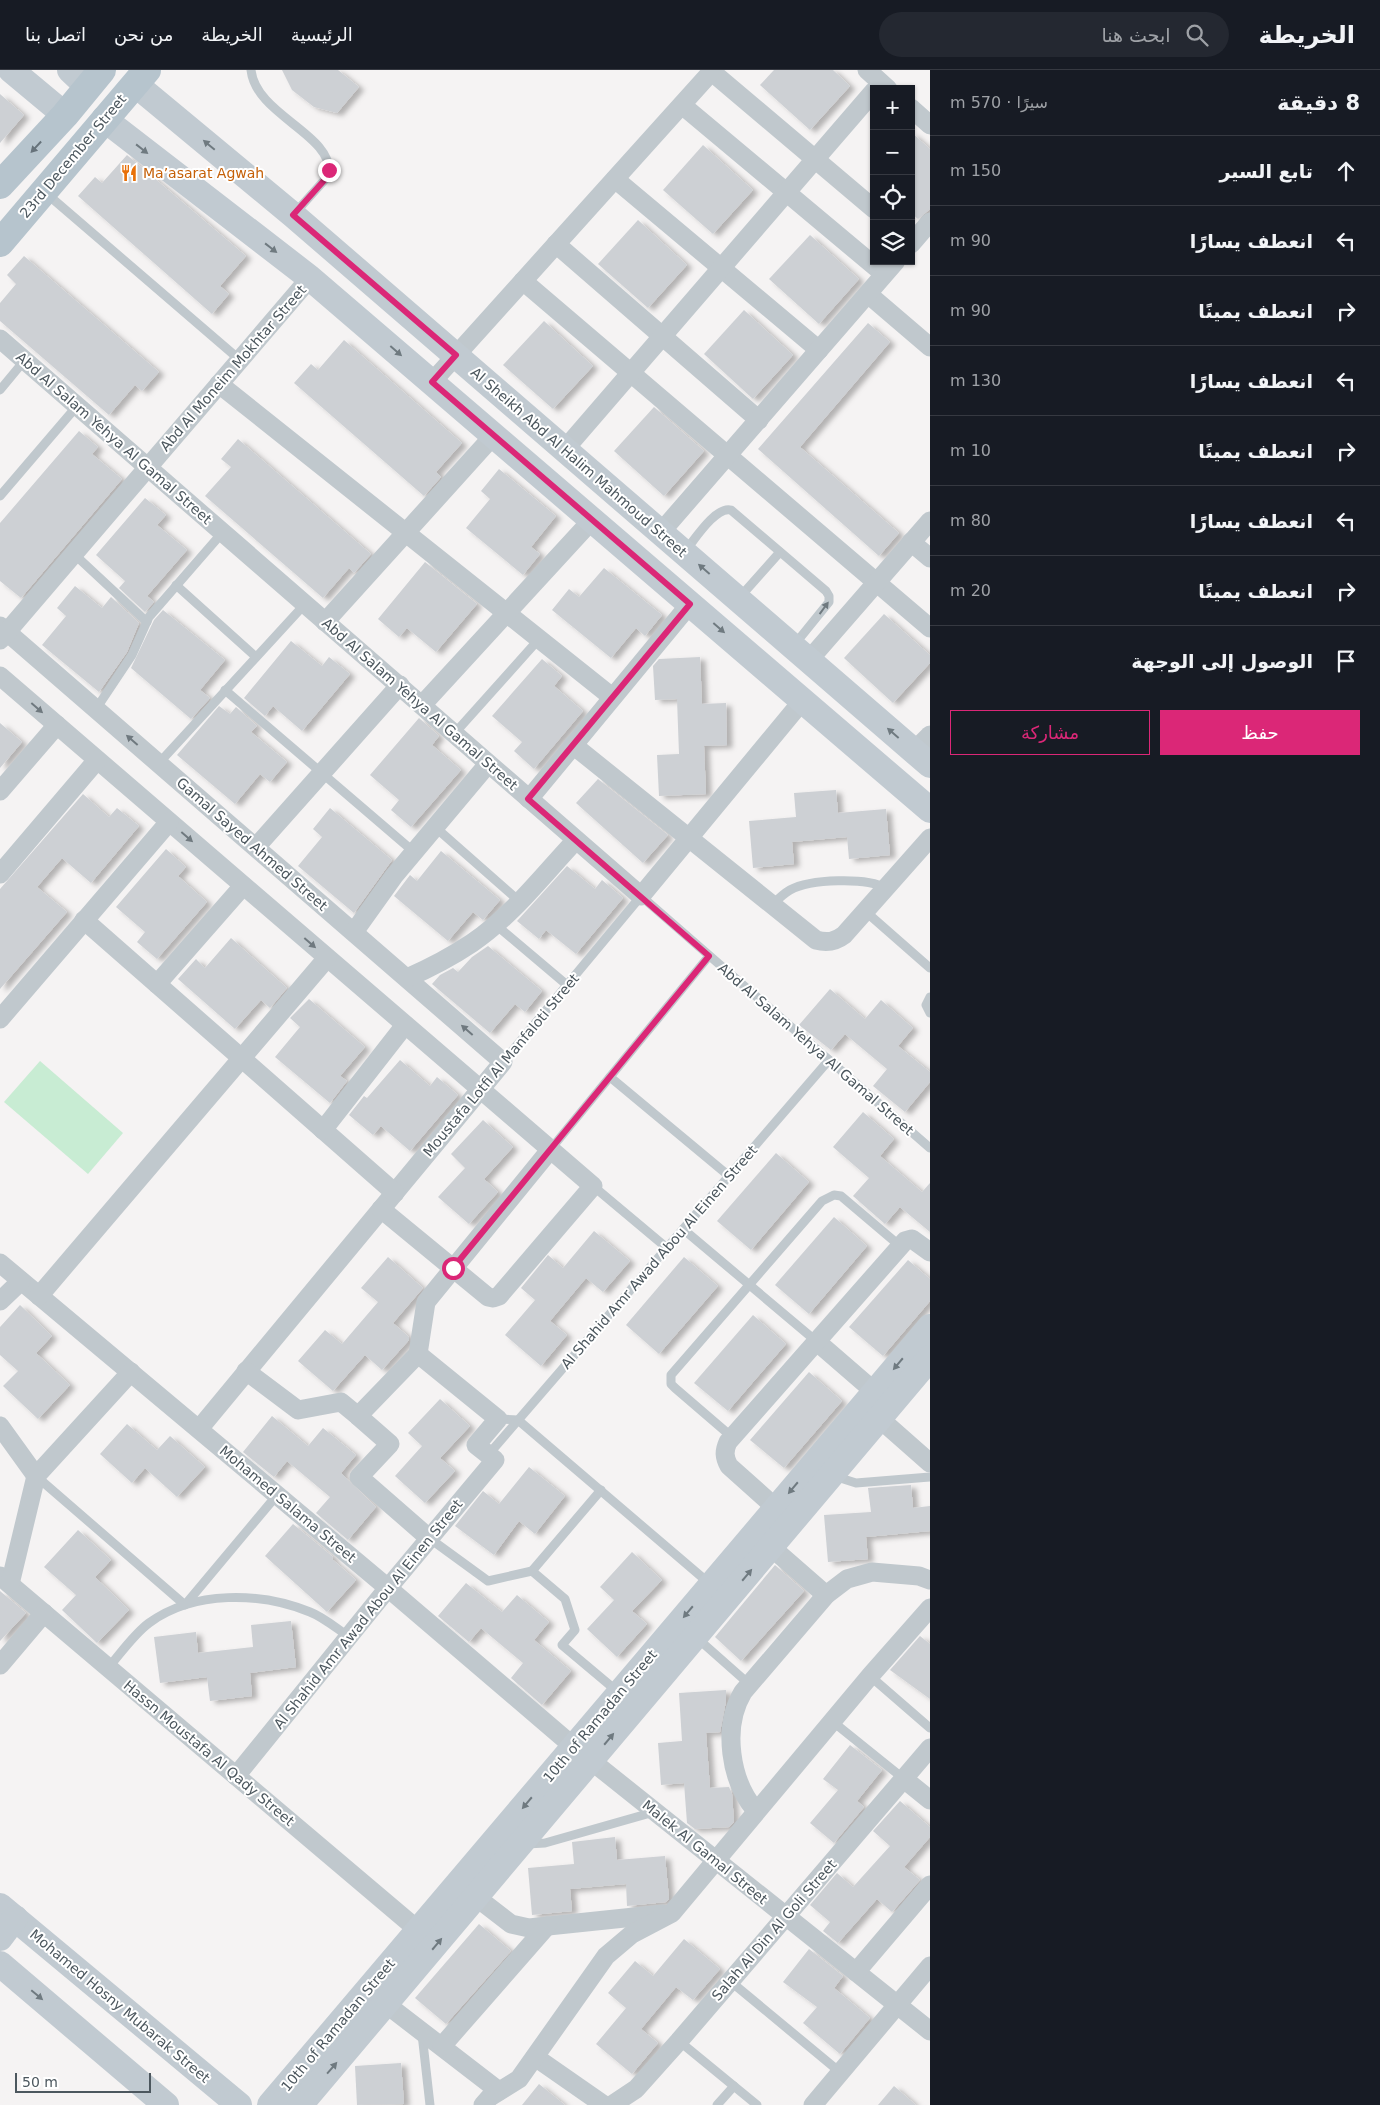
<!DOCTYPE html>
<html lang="ar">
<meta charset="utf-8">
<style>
body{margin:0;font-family:"DejaVu Sans",Vazirmatn,sans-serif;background:#242831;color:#f1f3f6;direction:rtl}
.controls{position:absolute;right:15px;top:15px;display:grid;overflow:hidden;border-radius:0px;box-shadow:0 1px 4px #0004}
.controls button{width:45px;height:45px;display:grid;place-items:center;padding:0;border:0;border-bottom:1px solid #363941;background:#171b24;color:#f1f3f6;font:25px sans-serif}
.scale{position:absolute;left:15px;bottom:12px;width:136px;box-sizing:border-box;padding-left:5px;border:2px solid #4c575e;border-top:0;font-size:14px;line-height:18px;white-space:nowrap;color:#4c575e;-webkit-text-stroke:4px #fff;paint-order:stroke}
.stop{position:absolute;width:15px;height:15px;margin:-11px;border:4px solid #db2777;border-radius:50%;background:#fff}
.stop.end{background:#db2777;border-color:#fff;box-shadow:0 1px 5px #0008}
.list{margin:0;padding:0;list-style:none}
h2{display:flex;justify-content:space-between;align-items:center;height:65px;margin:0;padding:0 20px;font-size:21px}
h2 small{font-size:16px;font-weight:400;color:#9ea1a6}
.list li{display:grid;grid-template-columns:32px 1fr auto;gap:15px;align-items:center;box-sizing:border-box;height:70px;padding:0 20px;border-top:1px solid #363941}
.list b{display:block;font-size:19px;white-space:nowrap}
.list em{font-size:16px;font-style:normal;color:#9ea1a6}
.actions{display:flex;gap:10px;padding:15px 20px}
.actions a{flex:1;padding:11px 0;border:1px solid #db2777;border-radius:0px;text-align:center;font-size:18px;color:#db2777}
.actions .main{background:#db2777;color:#fff}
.icon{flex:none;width:28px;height:28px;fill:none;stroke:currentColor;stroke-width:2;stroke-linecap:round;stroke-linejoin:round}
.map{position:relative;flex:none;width:930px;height:2035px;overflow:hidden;direction:ltr}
header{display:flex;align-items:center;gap:30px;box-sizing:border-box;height:70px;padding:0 25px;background:#171b24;border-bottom:1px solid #363941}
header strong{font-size:24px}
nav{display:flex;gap:28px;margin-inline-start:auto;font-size:18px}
.search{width:350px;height:45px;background:#242831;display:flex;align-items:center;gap:12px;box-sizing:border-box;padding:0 18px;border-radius:28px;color:#9ea1a6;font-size:19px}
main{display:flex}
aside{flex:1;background:#171b24}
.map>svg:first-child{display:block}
.garden{fill:#c8ecd3}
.building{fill:#cdd0d4;filter:url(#shadow)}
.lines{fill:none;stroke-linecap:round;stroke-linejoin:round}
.lane{stroke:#c0c8cd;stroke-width:9}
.street{stroke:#c0c8cd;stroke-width:19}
.secondary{stroke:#c1cad1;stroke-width:26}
.primary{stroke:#b6c4cd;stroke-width:28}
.oneway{fill:#6f7a80}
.oneway2{fill:#66727a}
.oneway3{fill:#6f797f}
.route{stroke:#db2777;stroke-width:6}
.labels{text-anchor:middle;stroke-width:4;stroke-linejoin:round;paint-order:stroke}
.street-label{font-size:14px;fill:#4c575e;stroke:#fff}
.food-label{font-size:14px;fill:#c56008;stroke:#fff;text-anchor:start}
</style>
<header>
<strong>الخريطة</strong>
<div class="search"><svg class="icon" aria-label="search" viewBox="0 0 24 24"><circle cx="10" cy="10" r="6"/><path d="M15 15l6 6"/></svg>ابحث هنا</div>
<nav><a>الرئيسية</a><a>الخريطة</a><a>من نحن</a><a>اتصل بنا</a></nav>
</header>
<main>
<aside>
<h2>8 دقيقة<small>سيرًا · 570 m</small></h2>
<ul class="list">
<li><svg class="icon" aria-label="ahead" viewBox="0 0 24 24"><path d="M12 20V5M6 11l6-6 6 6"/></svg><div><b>تابع السير</b></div><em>150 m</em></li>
<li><svg class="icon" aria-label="left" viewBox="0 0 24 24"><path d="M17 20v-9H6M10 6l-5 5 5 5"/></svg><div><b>انعطف يسارًا</b></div><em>90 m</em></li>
<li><svg class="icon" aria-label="right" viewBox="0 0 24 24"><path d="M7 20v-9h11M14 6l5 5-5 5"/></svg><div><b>انعطف يمينًا</b></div><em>90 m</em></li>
<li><svg class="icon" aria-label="left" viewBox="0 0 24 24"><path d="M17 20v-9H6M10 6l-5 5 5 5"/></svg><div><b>انعطف يسارًا</b></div><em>130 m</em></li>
<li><svg class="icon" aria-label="right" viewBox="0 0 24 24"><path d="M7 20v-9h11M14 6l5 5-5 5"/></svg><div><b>انعطف يمينًا</b></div><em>10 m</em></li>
<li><svg class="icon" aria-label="left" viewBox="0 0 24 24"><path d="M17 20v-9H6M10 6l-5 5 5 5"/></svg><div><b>انعطف يسارًا</b></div><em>80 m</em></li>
<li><svg class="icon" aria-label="right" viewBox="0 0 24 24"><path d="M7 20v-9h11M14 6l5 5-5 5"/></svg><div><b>انعطف يمينًا</b></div><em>20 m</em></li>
<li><svg class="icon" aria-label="arrive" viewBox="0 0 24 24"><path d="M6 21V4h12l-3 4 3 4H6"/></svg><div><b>الوصول إلى الوجهة</b></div></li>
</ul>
<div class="actions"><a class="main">حفظ</a><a>مشاركة</a></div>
</aside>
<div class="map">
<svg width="930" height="2035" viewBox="0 0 930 2035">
<defs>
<filter id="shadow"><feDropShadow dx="5.5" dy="3" stdDeviation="2.5" flood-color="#0004"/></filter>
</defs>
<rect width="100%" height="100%" fill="#f5f3f3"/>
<polygon class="garden" points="40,991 123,1063 88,1104 4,1032"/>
<g class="building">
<polygon points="282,0 338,0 359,17 337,43 314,37 292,20"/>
<polygon points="774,0 833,0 850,16 810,60 760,15"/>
<polygon points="0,24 24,45 0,73"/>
<polygon points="911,62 930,79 930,139 918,149 911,143"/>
<polygon points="703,75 753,120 713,164 663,120"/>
<polygon points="127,85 246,186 220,216 229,224 212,244 78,126 95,107 102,113"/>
<polygon points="638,150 687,195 648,238 598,194"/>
<polygon points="810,165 859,209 819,254 769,209"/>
<polygon points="24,186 159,302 142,321 135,315 109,345 0,251 0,233 16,214 7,205"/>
<polygon points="744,240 793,285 753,329 704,284"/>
<polygon points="544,251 593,296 553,339 503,295"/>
<polygon points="868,253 890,272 800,377 899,463 879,486 758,379"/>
<polygon points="344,270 462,373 436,402 441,407 424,426 294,313 311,294 318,300"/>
<polygon points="654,337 704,381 664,426 614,381"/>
<polygon points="79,361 98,377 92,384 122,409 21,528 0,511 0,453"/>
<polygon points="238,369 371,484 354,503 349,498 323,528 205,426 231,397 221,389"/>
<polygon points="499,399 556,446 531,477 540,484 523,505 466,458 490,429 481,421"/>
<polygon points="145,428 166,445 157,455 187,480 147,526 154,532 145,542 119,518 125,511 96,485"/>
<polygon points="425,492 477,534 436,582 407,558 399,567 378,549"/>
<polygon points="604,498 662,545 645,566 636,558 611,588 552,540 569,519 579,527"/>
<polygon points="75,516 102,538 111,527 139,553 127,582 99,622 42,575 66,546 57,538"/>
<polygon points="163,540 225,590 200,620 210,628 191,649 131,598 154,550"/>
<polygon points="884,544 930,585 930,593 893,633 844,588"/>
<polygon points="291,571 322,596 329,587 350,604 302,661 273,636 265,646 244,628"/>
<polygon points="700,587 702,634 726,633 727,675 704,676 706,724 659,726 657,685 679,684 677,629 655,630 653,596 659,589"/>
<polygon points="542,589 562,606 554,616 583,641 534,699 514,681 522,672 492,646"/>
<polygon points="219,636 230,644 236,637 257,656 251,662 287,692 270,712 260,704 235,734 177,685"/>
<polygon points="419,648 439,666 432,675 461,700 411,757 391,740 399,730 370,705"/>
<polygon points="0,653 22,672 0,698"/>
<polygon points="598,709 668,765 643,793 576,733"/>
<polygon points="836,720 838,743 886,739 890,785 849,789 847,767 792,772 794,794 753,798 749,751 796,747 794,723"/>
<polygon points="83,724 109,747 117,738 139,756 91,813 62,788 37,817 67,842 0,919 0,819"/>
<polygon points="330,738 392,790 354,843 298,796 322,767 313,759"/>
<polygon points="166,779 186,797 178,806 207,832 157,889 137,872 145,862 116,837"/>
<polygon points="441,781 500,830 483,850 473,842 448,871 394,826 410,805 417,811"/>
<polygon points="567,796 595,819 602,810 623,828 576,884 546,860 539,869 517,851"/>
<polygon points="231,868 287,918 270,938 261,930 235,959 178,909 196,889 205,898"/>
<polygon points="488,876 542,921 525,942 515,934 490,963 432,914 440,905 453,898 458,902 472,887"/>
<polygon points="830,919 865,949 881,930 913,958 898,976 930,1002 930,1012 905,1042 873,1016 887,999 845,964 831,980 799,955"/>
<polygon points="309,929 365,977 340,1006 347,1011 330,1033 275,987 300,957 290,948"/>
<polygon points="400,990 430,1016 437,1007 458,1025 410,1081 381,1056 373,1065 349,1045 364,1026 367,1028"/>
<polygon points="863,1042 894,1069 880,1086 922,1122 930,1113 930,1162 900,1137 885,1154 853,1126 869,1108 833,1077"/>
<polygon points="483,1050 513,1077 484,1109 498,1122 469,1154 438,1127 465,1098 451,1084"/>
<polygon points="776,1083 809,1112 751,1180 717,1151"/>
<polygon points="834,1147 867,1176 809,1244 775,1215"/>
<polygon points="594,1161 630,1191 603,1222 586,1208 550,1251 567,1265 541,1296 505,1265 535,1230 521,1218 548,1185 563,1198"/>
<polygon points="388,1187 423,1218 393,1253 409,1267 409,1270 382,1300 365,1285 333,1321 298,1291 325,1260 342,1274 378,1232 361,1218"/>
<polygon points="684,1187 718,1216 659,1284 626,1255"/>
<polygon points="908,1190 930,1209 930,1231 883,1286 849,1257"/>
<polygon points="20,1235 52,1266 36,1283 70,1315 38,1349 3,1316 18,1301 0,1285 0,1257"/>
<polygon points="753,1245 786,1274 728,1341 694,1313"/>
<polygon points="809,1302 842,1331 784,1398 750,1370"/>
<polygon points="440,1329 470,1356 440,1388 455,1401 425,1433 395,1406 422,1376 408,1363"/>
<polygon points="272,1346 308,1376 323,1358 356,1385 341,1403 376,1437 348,1470 316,1443 330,1427 287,1391 274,1407 243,1382"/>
<polygon points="127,1354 157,1380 170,1366 205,1397 177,1427 145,1398 132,1413 100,1384"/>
<polygon points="529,1397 565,1426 535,1464 519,1451 494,1485 455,1456 483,1421 499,1434"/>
<polygon points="911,1415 913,1438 930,1436 930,1461 866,1467 868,1489 828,1492 824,1445 871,1442 868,1418"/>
<polygon points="293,1454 333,1487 332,1489 356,1510 327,1542 265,1486"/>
<polygon points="78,1460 111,1490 95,1507 129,1540 97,1573 62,1540 76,1525 44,1497"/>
<polygon points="632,1482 662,1510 632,1541 647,1554 617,1587 587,1559 614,1530 600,1517"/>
<polygon points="775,1495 804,1521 741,1591 715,1567"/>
<polygon points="466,1513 502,1542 517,1525 549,1552 534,1570 571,1601 542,1635 511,1608 523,1593 481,1558 469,1572 438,1546"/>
<polygon points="0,1521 26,1543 0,1571"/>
<polygon points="291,1551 296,1597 250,1603 252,1626 210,1631 207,1607 160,1613 154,1567 196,1562 198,1583 253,1577 251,1555"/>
<polygon points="920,1566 930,1574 930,1629 890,1600"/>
<polygon points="726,1620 726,1631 720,1662 706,1663 710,1718 729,1717 732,1724 734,1752 729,1757 695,1759 687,1753 684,1713 661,1715 658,1673 682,1671 679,1623"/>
<polygon points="850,1675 882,1700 857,1731 864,1737 834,1773 810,1753 838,1720 823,1709"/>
<polygon points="900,1731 930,1757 930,1767 904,1797 920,1810 892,1842 877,1829 838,1873 823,1861 830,1852 810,1835 837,1803 853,1817 890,1776 873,1761"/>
<polygon points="615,1767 617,1790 665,1786 669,1829 666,1832 627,1836 626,1814 570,1819 572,1841 532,1845 528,1798 574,1794 572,1772"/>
<polygon points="479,1854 511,1881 446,1954 415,1928"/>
<polygon points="684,1869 720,1899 693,1930 676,1917 641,1959 658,1973 632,2004 596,1974 626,1938 608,1923 635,1891 653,1906"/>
<polygon points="809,1879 843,1906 834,1918 870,1948 840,1984 803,1953 817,1937 783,1912"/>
<polygon points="401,1993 404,2034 357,2035 355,1996"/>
<polygon points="539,2014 565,2035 522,2035"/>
<polygon points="894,2016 916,2035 878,2035"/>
</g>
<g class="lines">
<g class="lane">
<path d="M251,0C256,46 334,64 329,105L295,143"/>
<polyline points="47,124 240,290"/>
<polyline points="0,320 24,291"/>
<polyline points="0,426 77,336"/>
<path d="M686,480C695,469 716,436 731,440L826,521L829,526V532L795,574"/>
<polyline points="74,484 147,552"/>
<polyline points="176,515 256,587"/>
<polyline points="740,527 780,482"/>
<polyline points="225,620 414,782"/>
<polyline points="96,639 132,585 149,547 222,463"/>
<polyline points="454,664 539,569"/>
<polyline points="159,693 305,534"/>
<polyline points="435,757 519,831"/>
<path d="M772,835C778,829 783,824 790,820C810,809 866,807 886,818"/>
<polyline points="865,841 930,898"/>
<polyline points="496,855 567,915"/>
<polyline points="930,927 926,935 930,943"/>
<polyline points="503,992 641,826 930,1078"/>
<polyline points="610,1007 729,1106"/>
<polyline points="550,1080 709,886"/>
<polyline points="593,1116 667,1178"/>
<polyline points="683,1159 816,1271"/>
<polyline points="498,1349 518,1350 710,1514"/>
<polyline points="732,1367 675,1318 671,1314 671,1305 822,1131 834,1125 841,1126 900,1176"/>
<polyline points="488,1385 829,990"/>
<polyline points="36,1406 185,1535 277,1425"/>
<polyline points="834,1406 856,1413 930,1407"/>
<polyline points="601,1420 532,1501 565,1529 575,1560 562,1575 618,1622"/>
<polyline points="429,1468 488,1511 532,1501"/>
<polyline points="697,1568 749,1614"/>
<path d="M108,1598C121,1583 134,1564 149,1553C194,1520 261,1522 310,1542C323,1547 336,1558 348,1566"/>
<polyline points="870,1606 930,1658"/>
<polyline points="832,1651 904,1709"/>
<polyline points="527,1774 545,1773 654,1742"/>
<polyline points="730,1911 841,2003"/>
<polyline points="422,1964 430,2035"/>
<polyline points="679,1971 757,2035"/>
<polyline points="717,2035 734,2016"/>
</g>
<g class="street">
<polyline points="867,0 888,19"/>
<polyline points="712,2 874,139"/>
<polyline points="682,35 884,204"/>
<polyline points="911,38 930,55"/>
<polyline points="615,109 819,280"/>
<polyline points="556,174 759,350"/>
<polyline points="911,174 930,152"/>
<polyline points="523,211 930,558"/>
<polyline points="868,224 930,277"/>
<polyline points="0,269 641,826 803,630"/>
<polyline points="432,312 713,0"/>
<polyline points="219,314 612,627"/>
<polyline points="565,379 874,21"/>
<polyline points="661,462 896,191"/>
<polyline points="911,472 930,488"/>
<polyline points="325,552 494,365"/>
<polyline points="0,556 503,992 199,1359"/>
<polyline points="0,570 310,208"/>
<polyline points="809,590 930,451"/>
<polyline points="0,606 593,1116 499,1226 493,1228 488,1227 381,1139"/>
<polyline points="422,635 592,450"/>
<path d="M573,675L816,870C827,873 835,872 844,865L930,768"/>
<polyline points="914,681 930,665"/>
<polyline points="0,721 57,655"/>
<polyline points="529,729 690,534"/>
<polyline points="256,777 400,615"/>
<polyline points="0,804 97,690"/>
<polyline points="84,850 395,1123"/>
<polyline points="354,862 394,806 488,694"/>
<path d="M407,908C430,898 451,887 472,873C512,846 543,805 576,770"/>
<polyline points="157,914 243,816"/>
<polyline points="0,949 169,752"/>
<polyline points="323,1060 405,955"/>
<polyline points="0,1193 388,1518 574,1677 930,1961"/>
<polyline points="39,1226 327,888"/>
<polyline points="0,1231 21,1211"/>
<polyline points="816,1271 875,1322"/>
<polyline points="246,1301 298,1340 341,1332 358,1346"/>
<polyline points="871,1341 930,1393"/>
<polyline points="0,1356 36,1406"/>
<path d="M776,1438L729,1396C724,1387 724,1381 728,1372L905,1171L912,1169L930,1182"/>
<polyline points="429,1468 359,1407 390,1374 358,1346 418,1284 426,1232 550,1080"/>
<polyline points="771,1477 826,1525"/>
<polyline points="0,1506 418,1860"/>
<polyline points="10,1514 36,1406 131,1302"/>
<polyline points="0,1595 44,1543"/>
<polyline points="236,1706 388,1518 495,1390 476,1375 498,1349 418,1284"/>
<polyline points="904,1709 930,1730"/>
<path d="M756,1741C730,1711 722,1657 743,1622L826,1525L847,1509L872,1502L919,1506L930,1510"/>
<polyline points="476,1827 511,1854 529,1858 663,1844"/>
<polyline points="856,1902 930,1815"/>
<polyline points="386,1934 499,2021"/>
<polyline points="442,1976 547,1856"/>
<polyline points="535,1987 604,2035"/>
<polyline points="483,2035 490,2027 519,2009 606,1886 632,1864 672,1843 870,1606 930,1538"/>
<polyline points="612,2035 636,2019 679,1971 930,1678"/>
<polyline points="813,2035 930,1896"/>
</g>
<g class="secondary">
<polyline points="11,0 65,45"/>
<polyline points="70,0 88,17"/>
<polyline points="135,14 293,145 930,695"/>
<polyline points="104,49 310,208 930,740"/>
<polyline points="0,1836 239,2035"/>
<polyline points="0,1868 15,1848"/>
<polyline points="0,1894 166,2035"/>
<polyline points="270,2035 930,1257"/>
<polyline points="300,2035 930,1288"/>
</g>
<g class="primary">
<polyline points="0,115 65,45 102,0"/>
<polyline points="0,173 147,0"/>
</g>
</g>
<defs><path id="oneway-solid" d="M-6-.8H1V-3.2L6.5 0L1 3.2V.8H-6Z" transform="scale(1.25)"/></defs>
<g class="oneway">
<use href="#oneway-solid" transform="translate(209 75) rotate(-140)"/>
<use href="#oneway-solid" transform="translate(142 79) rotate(38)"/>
<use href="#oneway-solid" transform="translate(271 178) rotate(38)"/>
<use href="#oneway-solid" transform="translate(396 281) rotate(41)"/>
<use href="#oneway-solid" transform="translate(704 499) rotate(-139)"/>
<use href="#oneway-solid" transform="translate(719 558) rotate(41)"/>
<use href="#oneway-solid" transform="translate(893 663) rotate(-139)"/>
<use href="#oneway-solid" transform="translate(898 1294) rotate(130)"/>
<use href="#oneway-solid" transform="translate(793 1418) rotate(130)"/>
<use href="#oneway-solid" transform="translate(747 1505) rotate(-50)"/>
<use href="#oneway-solid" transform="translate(688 1542) rotate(130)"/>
<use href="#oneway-solid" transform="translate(609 1669) rotate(-50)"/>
<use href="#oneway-solid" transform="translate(527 1733) rotate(130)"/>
<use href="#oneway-solid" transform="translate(437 1874) rotate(-50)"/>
<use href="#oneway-solid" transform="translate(37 1925) rotate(40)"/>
<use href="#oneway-solid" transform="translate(332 1998) rotate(-49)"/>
</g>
<use class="oneway2" href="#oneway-solid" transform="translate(36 77) rotate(133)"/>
<g class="oneway3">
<use href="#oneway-solid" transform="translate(824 538) rotate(-54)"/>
<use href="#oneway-solid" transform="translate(37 638) rotate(41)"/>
<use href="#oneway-solid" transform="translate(132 670) rotate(-139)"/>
<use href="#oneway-solid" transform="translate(187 767) rotate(41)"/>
<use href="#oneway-solid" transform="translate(310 873) rotate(41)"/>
<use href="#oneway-solid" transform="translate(467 960) rotate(-139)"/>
</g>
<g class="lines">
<polyline class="route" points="329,100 329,105 293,145 456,285 432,312 690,534 528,729 709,886 453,1198"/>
</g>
<defs>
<g id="restaurant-bare" transform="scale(1.35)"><path d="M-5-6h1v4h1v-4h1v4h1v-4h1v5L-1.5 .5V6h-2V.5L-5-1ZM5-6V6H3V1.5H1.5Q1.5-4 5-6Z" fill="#e8710a" stroke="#fff" stroke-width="2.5" paint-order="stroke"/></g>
</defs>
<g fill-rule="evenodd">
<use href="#restaurant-bare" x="129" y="103"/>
</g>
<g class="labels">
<g class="street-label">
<text transform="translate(73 86) rotate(-50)" y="5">23rd December Street</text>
<text transform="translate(233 298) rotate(-49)" y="5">Abd Al Moneim Mokhtar Street</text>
<text transform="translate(114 368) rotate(41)" y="5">Abd Al Salam Yehya Al Gamal Street</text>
<text transform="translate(579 392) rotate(41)" y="5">Al Sheikh Abd Al Halim Mahmoud Street</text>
<text transform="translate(420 634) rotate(41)" y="5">Abd Al Salam Yehya Al Gamal Street</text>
<text transform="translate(252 774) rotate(41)" y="5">Gamal Sayed Ahmed Street</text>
<text transform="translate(816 979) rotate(41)" y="5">Abd Al Salam Yehya Al Gamal Street</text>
<text transform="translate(501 995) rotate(-50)" y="5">Moustafa Lotfi Al Manfaloti Street</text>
<text transform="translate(659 1187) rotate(-49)" y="5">Al Shahid Amr Awad Abou Al Einen Street</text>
<text transform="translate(288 1434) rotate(40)" y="5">Mohamed Salama Street</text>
<text transform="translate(368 1544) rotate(-51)" y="5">Al Shahid Amr Awad Abou Al Einen Street</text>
<text transform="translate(600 1646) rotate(-50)" y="5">10th of Ramadan Street</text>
<text transform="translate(209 1683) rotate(40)" y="5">Hassn Moustafa Al Qady Street</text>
<text transform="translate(705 1782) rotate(39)" y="5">Malek Al Gamal Street</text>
<text transform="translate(774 1860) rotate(-49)" y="5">Salah Al Din Al Goli Street</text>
<text transform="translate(120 1936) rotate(40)" y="5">Mohamed Hosny Mubarak Street</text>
<text transform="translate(338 1955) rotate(-50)" y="5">10th of Ramadan Street</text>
</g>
<g class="food-label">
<text x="143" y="108">Ma’asarat Agwah</text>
</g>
</g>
</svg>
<div class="controls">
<button>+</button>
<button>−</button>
<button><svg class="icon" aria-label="locate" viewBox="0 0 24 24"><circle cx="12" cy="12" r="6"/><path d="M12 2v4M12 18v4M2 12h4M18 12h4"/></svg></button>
<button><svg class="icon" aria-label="layers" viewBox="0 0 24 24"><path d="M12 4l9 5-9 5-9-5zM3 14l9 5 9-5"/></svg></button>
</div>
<div class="scale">50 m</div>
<div class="stop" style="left:453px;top:1198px"></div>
<div class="stop end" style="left:329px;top:100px"></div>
</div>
</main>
